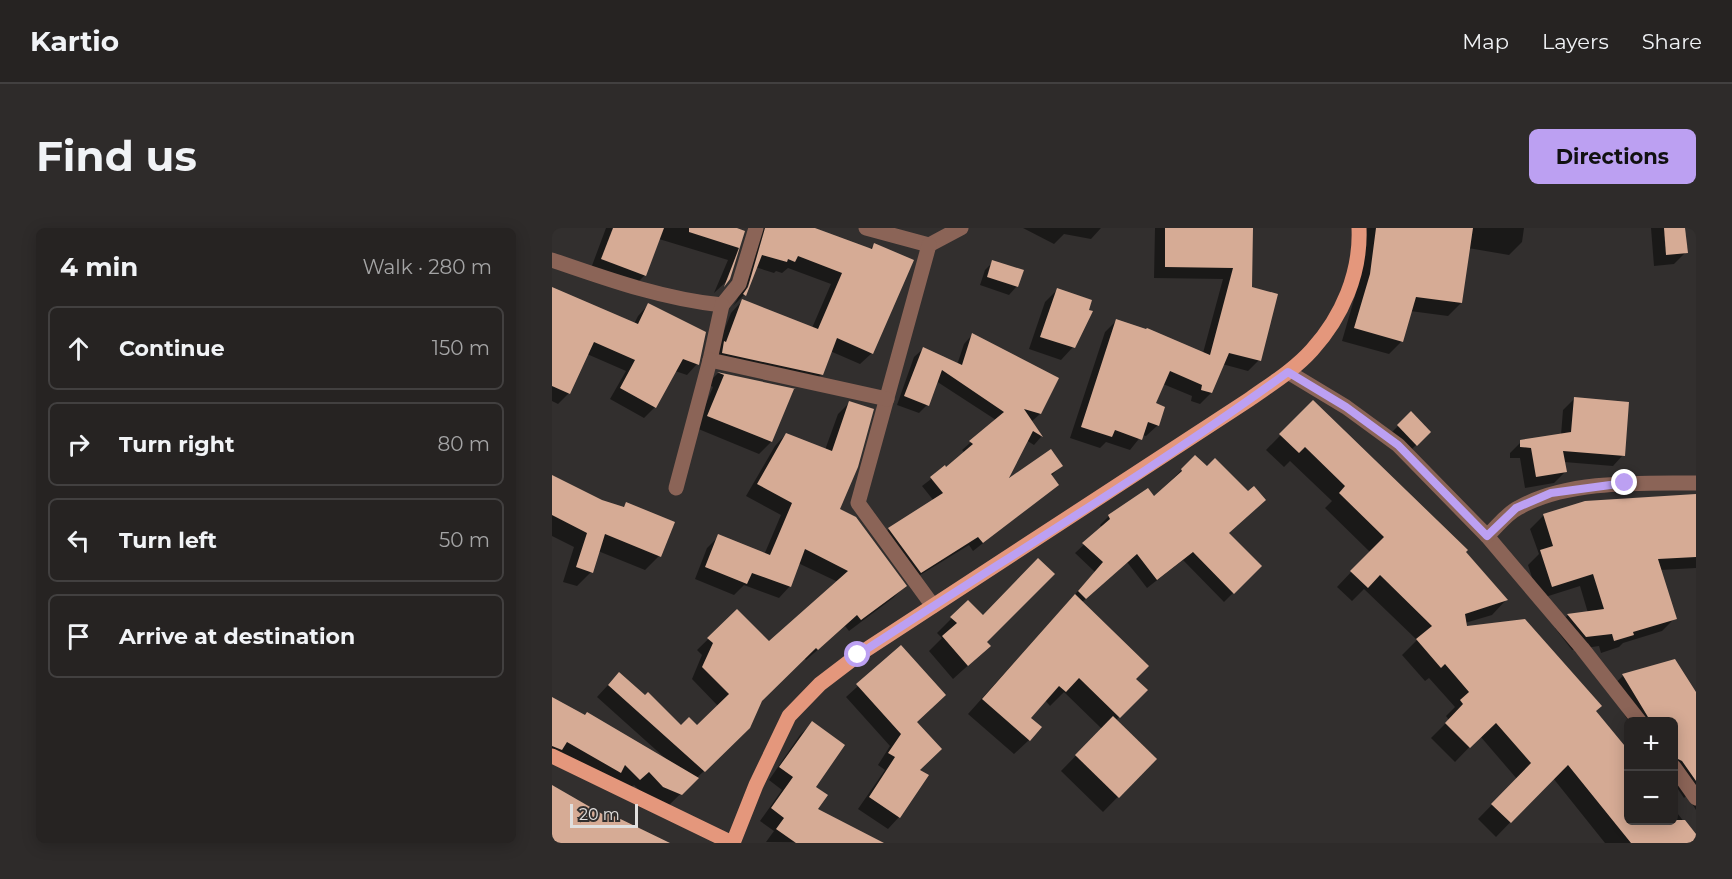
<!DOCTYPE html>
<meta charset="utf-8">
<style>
body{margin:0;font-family:Montserrat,sans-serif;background:#2e2b2a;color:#f1f3f6}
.controls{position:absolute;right:18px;bottom:18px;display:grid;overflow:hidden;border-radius:9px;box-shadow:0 3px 15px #0003}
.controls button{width:54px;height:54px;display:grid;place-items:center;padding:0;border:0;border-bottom:2px solid #424040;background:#262322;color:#f1f3f6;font:30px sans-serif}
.scale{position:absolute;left:18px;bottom:15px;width:68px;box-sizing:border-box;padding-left:6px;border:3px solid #e1dfde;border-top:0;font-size:16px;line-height:21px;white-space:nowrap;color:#e1dfde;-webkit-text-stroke:4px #322f2e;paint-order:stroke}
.stop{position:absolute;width:18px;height:18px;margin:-14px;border:4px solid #bca0f2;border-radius:50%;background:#fff}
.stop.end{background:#bca0f2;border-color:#fff;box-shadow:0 2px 6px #0008}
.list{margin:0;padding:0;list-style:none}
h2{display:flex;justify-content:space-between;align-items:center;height:78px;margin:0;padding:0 24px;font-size:26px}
h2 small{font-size:20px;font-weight:400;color:#a4a4a5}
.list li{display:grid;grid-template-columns:39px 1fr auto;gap:18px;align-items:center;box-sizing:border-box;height:84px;margin:0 12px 12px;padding:0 12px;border:2px solid #424040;border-radius:9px}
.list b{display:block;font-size:22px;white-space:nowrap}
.list em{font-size:20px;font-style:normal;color:#a4a4a5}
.icon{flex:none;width:33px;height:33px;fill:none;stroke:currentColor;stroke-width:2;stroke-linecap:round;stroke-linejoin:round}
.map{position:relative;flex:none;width:1144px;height:615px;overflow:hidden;border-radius:9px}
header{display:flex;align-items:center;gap:36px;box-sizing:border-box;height:84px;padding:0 30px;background:#262322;border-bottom:2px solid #424040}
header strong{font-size:28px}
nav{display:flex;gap:33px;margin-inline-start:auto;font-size:21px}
.intro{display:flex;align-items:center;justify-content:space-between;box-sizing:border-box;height:144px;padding:0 36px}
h1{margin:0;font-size:42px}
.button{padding:15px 27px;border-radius:9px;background:#bca0f2;color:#111;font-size:21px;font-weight:700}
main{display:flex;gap:36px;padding:0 36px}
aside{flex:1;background:#262322;border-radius:9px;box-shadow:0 3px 15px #0003}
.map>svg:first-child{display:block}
.shadow{fill:#0007}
.building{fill:#d6ab95}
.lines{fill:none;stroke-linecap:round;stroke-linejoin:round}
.minor{stroke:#8b6457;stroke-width:15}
.major{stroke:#e4977c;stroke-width:15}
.route{stroke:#bca0f2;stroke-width:8}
</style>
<header>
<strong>Kartio</strong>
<nav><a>Map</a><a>Layers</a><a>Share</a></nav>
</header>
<div class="intro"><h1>Find us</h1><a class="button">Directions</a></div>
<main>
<aside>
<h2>4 min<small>Walk · 280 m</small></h2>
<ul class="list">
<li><svg class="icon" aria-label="ahead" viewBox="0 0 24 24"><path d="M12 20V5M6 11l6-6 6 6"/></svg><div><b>Continue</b></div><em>150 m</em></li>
<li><svg class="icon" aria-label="right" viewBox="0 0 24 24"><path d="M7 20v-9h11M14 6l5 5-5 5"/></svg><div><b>Turn right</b></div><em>80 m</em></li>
<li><svg class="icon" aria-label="left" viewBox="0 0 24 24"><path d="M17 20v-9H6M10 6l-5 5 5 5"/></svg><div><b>Turn left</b></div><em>50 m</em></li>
<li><svg class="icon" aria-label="arrive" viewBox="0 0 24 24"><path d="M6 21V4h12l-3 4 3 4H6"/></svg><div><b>Arrive at destination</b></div></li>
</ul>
</aside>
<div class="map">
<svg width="1144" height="615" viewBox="0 0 1144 615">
<rect width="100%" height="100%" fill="#322f2e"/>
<g class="shadow">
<polygon points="54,0 181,0 191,4 177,51 162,65 176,32 107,11 93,47 80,60 38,43"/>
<polygon points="207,0 262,0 317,22 322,17 320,125 308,136 278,123 270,146 258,158 159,136 179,85 190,73 260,100 279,56 236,40 230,45 224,43 222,45 203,39 192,67 181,78 185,72"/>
<polygon points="471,0 549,0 539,11 512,6 502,16"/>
<polygon points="603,0 699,0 699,60 707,132 696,143 670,136 659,165 648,176 639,173 640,168 611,156 602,176 606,197 594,208 590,207 578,222 554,214 548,220 518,210 553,104 564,93 651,125 671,51 602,50"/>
<polygon points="813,0 972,0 970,14 957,27 916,20 909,75 896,88 858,83 850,113 837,126 790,113 805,61"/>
<polygon points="1099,0 1132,0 1134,24 1122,36 1102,38"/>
<polygon points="441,34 465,58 457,67 428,57 433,42"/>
<polygon points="0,60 82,96 86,88 96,77 145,136 135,147 123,143 103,179 92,190 58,171 74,143 35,126 16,166 6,176 0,173"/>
<polygon points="505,62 521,119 509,132 477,121 493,74"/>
<polygon points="420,107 488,186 479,194 489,209 482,217 474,212 453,255 509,238 499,248 505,257 421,323 417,317 360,352 329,310 337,301 382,273 370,258 413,225 410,222 444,192 384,153 375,177 367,185 345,177 362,129 371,121 405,137 412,116"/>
<polygon points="166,145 241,162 219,214 207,226 144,200 161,159 155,156"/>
<polygon points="1022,171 1071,227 1061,238 1012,234 1013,244 1002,255 973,260 968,230 958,230 958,225 969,214 1009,207 1011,182"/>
<polygon points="298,174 287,282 353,358 341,370 297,403 293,398 254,432 252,430 209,472 197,499 114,580 97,572 82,557 73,565 0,529 0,471 113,531 113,530 45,469 56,457 67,446 129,499 145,499 166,478 140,451 150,427 145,422 185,383 217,415 286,354 246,335 238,358 227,370 192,357 182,367 143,351 155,320 167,308 212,327 229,287 194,268 223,218 234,206 273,222 286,186"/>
<polygon points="761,174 912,324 954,372 940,387 913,395 914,400 1043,483 1076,592 1122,592 1122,581 1144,609 1144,615 1053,615 1001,550 944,609 926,591 965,551 928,508 903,534 879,510 897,492 894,488 903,479 877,450 873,453 850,427 865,412 812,361 800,373 785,359 818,324 773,280 780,273 738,233 732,239 714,222"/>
<polygon points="859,185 877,204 856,225 838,206"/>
<polygon points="643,229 675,305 708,338 672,374 631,332 595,360 575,334 529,375 582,451 594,462 563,493 603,531 551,584 509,543 550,501 512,464 498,478 493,472 477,490 477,512 462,526 416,486 543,344 523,325 550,300 548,297 557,288 596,262 601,270"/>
<polygon points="0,249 49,273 70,280 74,276 107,328 93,342 46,323 39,344 25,358 11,354 22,319 0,308"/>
<polygon points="1144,267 1144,340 1108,342 1123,390 1110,403 1071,415 1067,419 1049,425 1047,418 1020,422 1003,400 1016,387 1036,385 1028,358 987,371 976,337 987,326 978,301 991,288 1034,274"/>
<polygon points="416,374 433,414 422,432 401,451 377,423 390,410 385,405"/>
<polygon points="349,419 363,495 366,542 347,589 336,601 306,581 333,542 326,537 338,518 294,469"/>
<polygon points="1123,433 1144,467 1144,582 1135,567 1132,570 1122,555 1122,494 1077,494 1057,461 1071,448"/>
<polygon points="260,495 264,581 329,615 214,614 222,603 208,593 230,562 217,552 248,507"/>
</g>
<g class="building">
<polygon points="61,0 112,0 94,48 49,31"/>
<polygon points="137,0 185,0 193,3 178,51 172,59 187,20 137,4"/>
<polygon points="213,0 263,0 320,21 322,15 362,32 321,126 285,110 271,147 170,125 172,113 174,114 190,71 266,101 290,45 246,28 243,34 236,31 235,34 210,27 194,68 191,66 196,59"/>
<polygon points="613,0 701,0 700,59 726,66 709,133 677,125 660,165 649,162 650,157 618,143 604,175 613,179 607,198 596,194 590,212 563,202 560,209 529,199 564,91 594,101 595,100 658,127 681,40 613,39"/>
<polygon points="824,0 921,0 910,75 864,69 851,114 802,100 818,46"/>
<polygon points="1112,0 1133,0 1136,25 1114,27"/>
<polygon points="440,32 472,42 466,59 435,49"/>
<polygon points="0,59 86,96 96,75 154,104 147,137 131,131 104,180 68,160 83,132 42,114 18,166 0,158"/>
<polygon points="505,60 540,72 537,82 541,83 523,120 488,109"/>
<polygon points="420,105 507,150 489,186 472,181 491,209 481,203 457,250 499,221 511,238 499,246 507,257 431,315 426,309 369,345 336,300 391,265 378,249 393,237 394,239 421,216 417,213 452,184 390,142 377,178 352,168 371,119 410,137"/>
<polygon points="165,144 244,161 242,161 220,214 155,188 172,147"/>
<polygon points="1022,169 1077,174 1073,228 1011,223 1015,244 984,249 979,220 968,219 968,212 1019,204"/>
<polygon points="761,172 916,322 914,324 956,372 913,386 915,398 973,391 1050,478 1044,483 1077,523 1077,592 1133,592 1144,606 1144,615 1079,615 1016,537 959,595 939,576 979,535 944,495 918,520 893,495 911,476 908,472 917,464 893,436 889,440 864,411 880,398 828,347 816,360 798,343 832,309 787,265 793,258 753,219 747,225 727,206"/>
<polygon points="297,173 322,181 306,239 288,281 304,289 355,358 309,392 305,387 266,422 264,420 210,473 198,500 153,544 56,457 67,444 93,467 96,464 129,497 137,489 145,497 177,466 150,439 161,415 155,410 185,381 217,413 296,343 253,321 239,359 200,345 195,356 153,339 166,306 218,327 240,275 205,256 234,205 280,223"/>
<polygon points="859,183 879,204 865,218 845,197"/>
<polygon points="643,227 655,238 663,230 696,263 702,258 714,272 677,305 710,338 682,366 641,324 605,352 585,326 534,371 526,363 551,334 530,315 558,291 556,287 596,260 602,268 630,243 629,241"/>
<polygon points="0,247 50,272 72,279 74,274 123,294 109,329 53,306 41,345 24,339 35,305 0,287"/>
<polygon points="1144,266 1144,329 1106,331 1125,391 1081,404 1082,407 1062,413 1060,406 1034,409 1015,386 1052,381 1041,346 1000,359 988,322 1001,318 991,286 1033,273"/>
<polygon points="486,330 503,346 435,414 439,418 416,438 390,408 405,395 398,389 416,372 431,387"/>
<polygon points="523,366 597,438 584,451 596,462 568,490 527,450 514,464 507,458 479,490 490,499 478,513 430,471"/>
<polygon points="349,417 394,467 365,494 390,521 368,542 377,547 348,590 317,569 343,529 336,525 349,506 304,456"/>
<polygon points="1123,431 1144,464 1144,553 1130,533 1122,529 1122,494 1099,494 1070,446"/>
<polygon points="0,469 33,487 35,484 147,550 130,567 111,559 97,544 88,552 73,537 69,545 15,514 10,522 0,518"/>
<polygon points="561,488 605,531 567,570 523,527"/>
<polygon points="260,493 293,517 264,559 276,567 266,581 332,615 244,615 224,601 232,590 219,580 241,549 227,539"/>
<polygon points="0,557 52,587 54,584 118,615 0,615"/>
</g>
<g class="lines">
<g class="minor">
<polyline points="314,0 377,17 409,0"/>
<polyline points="377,17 306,275 381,378"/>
<path d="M0,32C55,51 111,71 170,77L187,56L204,0"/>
<polyline points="170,77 158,132 335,171"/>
<polyline points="736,144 794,179 846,217 935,308 1030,420 1088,494"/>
<polyline points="124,260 158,132"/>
<path d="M935,308C945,299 954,286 966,280C1015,252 1088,255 1144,255"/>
<polyline points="1122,539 1144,570"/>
</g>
<g class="major">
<polyline points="0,528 180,615"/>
<path d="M181,615L204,557L237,488L268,456L306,427L698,171C719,156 742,142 760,122C790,89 809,45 807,0"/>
</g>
</g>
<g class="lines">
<path class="route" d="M306,427C449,333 597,245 736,144L794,179L846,217L935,308L964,280L999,265L1073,255"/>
</g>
</svg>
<div class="controls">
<button>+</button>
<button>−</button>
</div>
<div class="scale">20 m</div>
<div class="stop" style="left:306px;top:427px"></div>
<div class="stop end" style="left:1073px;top:255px"></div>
</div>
</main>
